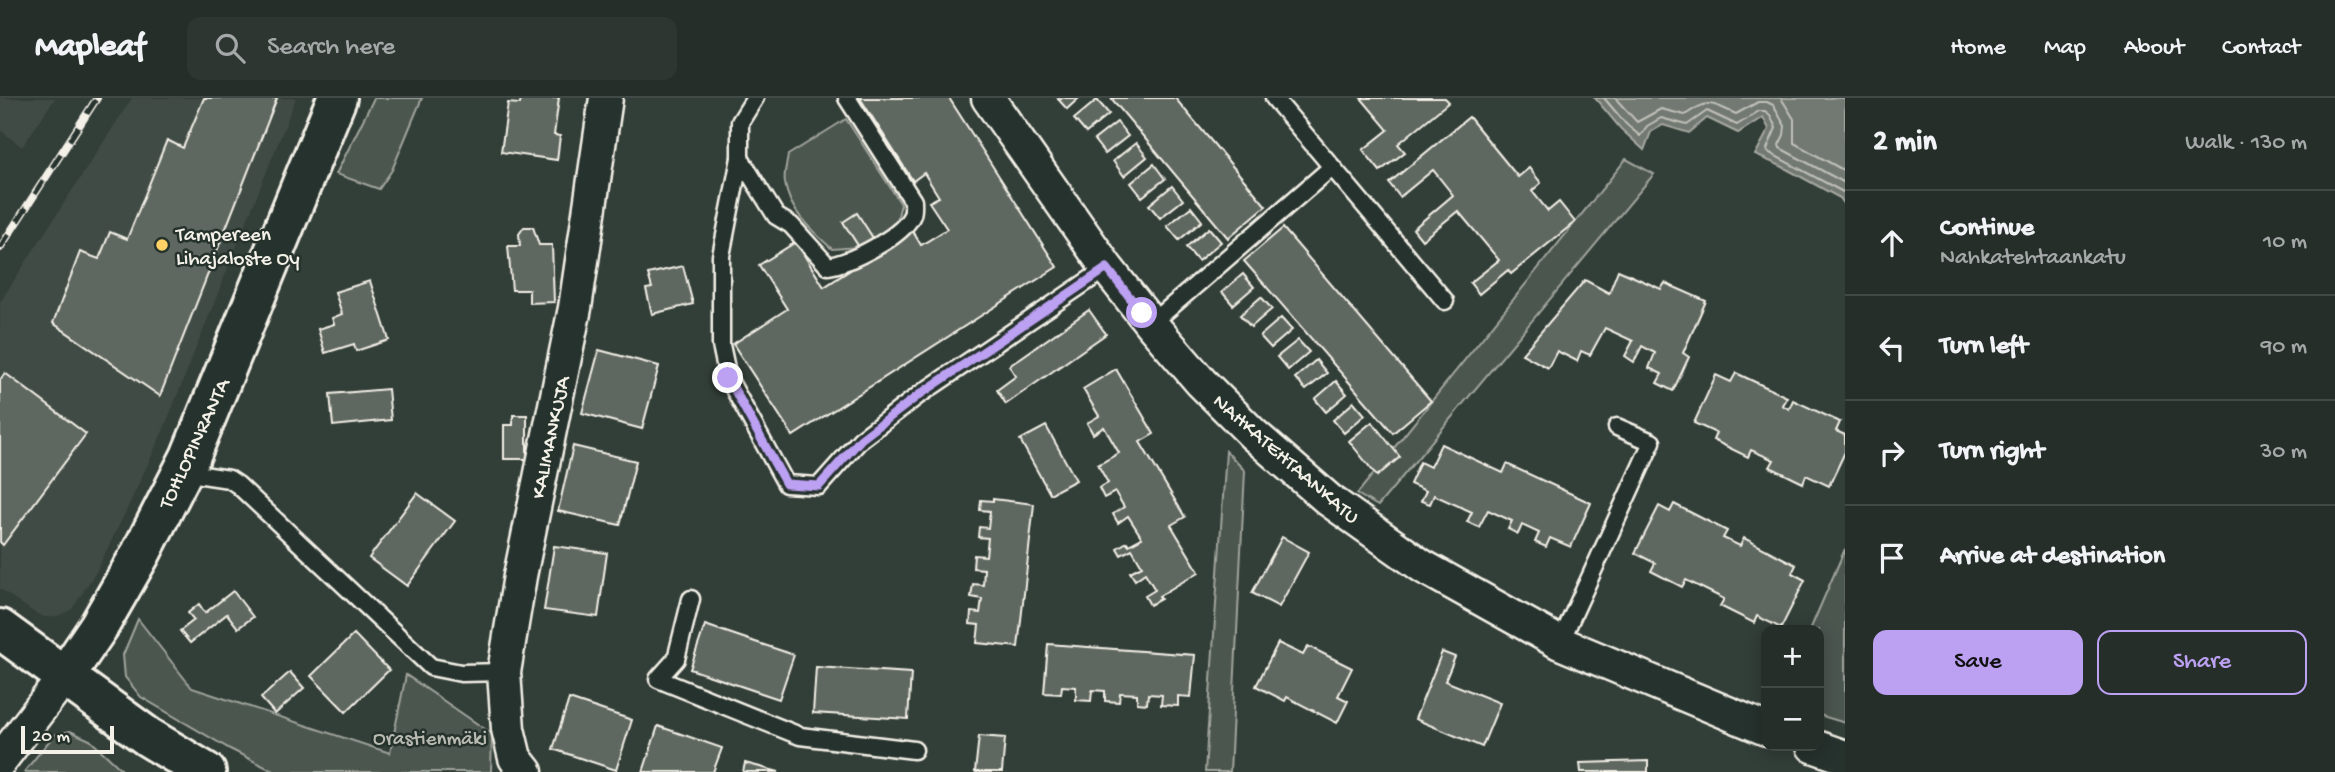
<!DOCTYPE html>
<meta charset="utf-8">
<style>
body{margin:0;font-family:"Gochi Hand",sans-serif;background:#2e3632;color:#f1f3f6}
.controls{position:absolute;right:21px;bottom:21px;display:grid;overflow:hidden;border-radius:14px;box-shadow:0 4px 18px #0003}
.controls button{width:63px;height:63px;display:grid;place-items:center;padding:0;border:0;border-bottom:2px solid #424a47;background:#262e2a;color:#f1f3f6;font:35px sans-serif}
.scale{position:absolute;left:21px;bottom:18px;width:93px;box-sizing:border-box;padding-left:7px;border:4px solid #f4f1e8;border-top:0;font-size:19px;line-height:24px;white-space:nowrap;color:#f4f1e8;-webkit-text-stroke:5px #26332d;paint-order:stroke}
.stop{position:absolute;width:21px;height:21px;margin:-16px;border:5px solid #bca0f2;border-radius:50%;background:#fff}
.stop.end{background:#bca0f2;border-color:#fff;box-shadow:0 2px 7px #0008}
.list{margin:0;padding:0;list-style:none}
h2{display:flex;justify-content:space-between;align-items:center;height:91px;margin:0;padding:0 28px;font-size:30px}
h2 small{font-size:23px;font-weight:400;color:#a4a8a8}
.list li{display:grid;grid-template-columns:46px 1fr auto;gap:21px;align-items:center;box-sizing:border-box;height:105px;padding:0 28px;border-top:2px solid #424a47}
.list b{display:block;font-size:26px;white-space:nowrap}
.list p{margin:0;font-size:23px;white-space:nowrap;color:#a4a8a8}
.list em{font-size:23px;font-style:normal;color:#a4a8a8}
.actions{display:flex;gap:14px;padding:21px 28px}
.actions a{flex:1;padding:16px 0;border:2px solid #bca0f2;border-radius:14px;text-align:center;font-size:24px;color:#bca0f2}
.actions .main{background:#bca0f2;color:#111}
.icon{flex:none;width:38px;height:38px;fill:none;stroke:currentColor;stroke-width:2;stroke-linecap:round;stroke-linejoin:round}
.map{position:relative;flex:none;width:1845px;height:674px;overflow:hidden}
header{display:flex;align-items:center;gap:42px;box-sizing:border-box;height:98px;padding:0 35px;background:#262e2a;border-bottom:2px solid #424a47}
header strong{font-size:33px}
nav{display:flex;gap:38px;margin-inline-start:auto;font-size:24px}
.search{width:490px;height:63px;background:#2e3632;display:flex;align-items:center;gap:18px;box-sizing:border-box;padding:0 24px;border-radius:14px;color:#a4a8a8;font-size:26px}
main{display:flex}
aside{flex:1;background:#262e2a}
.map>svg:first-child{display:block}
.built{fill:#404b44}
.green{fill:#4c564f;stroke:#a0a49c;stroke-width:2}
.water{fill:#727972;stroke:#a6a9a1;stroke-width:2}
.lines{fill:none;stroke-linecap:round;stroke-linejoin:round}
.shore{stroke:#c0c1b9;stroke-width:2}
.building{fill:#5f6861;stroke:#f4f1e8;stroke-width:2}
.service-casing{stroke:#f4f1e8;stroke-width:21}
.minor-casing{stroke:#f4f1e8;stroke-width:37}
.tertiary-casing{stroke:#f4f1e8;stroke-width:44}
.service{stroke:#26332d;stroke-width:16}
.minor{stroke:#26332d;stroke-width:32}
.tertiary{stroke:#26332d;stroke-width:38}
.rail-casing{stroke:#f4f1e8;stroke-width:8}
.rail{stroke:#26332d;stroke-width:5;stroke-dasharray:16;stroke-linecap:butt}
.route{stroke:#bca0f2;stroke-width:9}
.poi-dot{fill:#ffd166;stroke:#26332d;stroke-width:2.5}
.labels{text-anchor:middle;stroke-width:5;stroke-linejoin:round;paint-order:stroke}
.poi-label{font-size:21px;fill:#f4f1e8;stroke:#26332d;text-anchor:start}
.street-label{font-size:21px;fill:#f4f1e8;stroke:#26332d}
.park-label{font-size:21px;fill:#b9bbb2;stroke:#26332d}
</style>
<header>
<strong>Mapleaf</strong>
<div class="search"><svg class="icon" aria-label="search" viewBox="0 0 24 24"><circle cx="10" cy="10" r="6"/><path d="M15 15l6 6"/></svg>Search here</div>
<nav><a>Home</a><a>Map</a><a>About</a><a>Contact</a></nav>
</header>
<main>
<div class="map">
<svg width="1845" height="674" viewBox="0 0 1845 674">
<rect width="100%" height="100%" fill="#323e38"/>
<filter id="ink" filterUnits="userSpaceOnUse"><feTurbulence type="fractalNoise" baseFrequency=".0143" numOctaves="2"/><feDisplacementMap in="SourceGraphic" scale="14" xChannelSelector="R" yChannelSelector="G"/><feConvolveMatrix kernelMatrix="1 2 1 2 8 2 1 2 1" color-interpolation-filters="sRGB"/></filter>
<g filter="url(#ink)">
<g class="built">
<polygon points="0,0 55,0 22,49 0,32"/>
<polygon points="132,0 296,0 163,333 128,409 96,474 72,511 56,519 44,519 35,515 0,491 0,204"/>
</g>
<g class="green">
<polygon points="374,0 422,0 392,72 379,91 336,76"/>
<path d="M846,21L901,106L896,126L859,149L832,151C812,133 789,113 785,85C783,76 787,66 788,57Z"/>
<polygon points="1626,61 1654,76 1378,408 1357,396"/>
<polygon points="1226,353 1245,373 1230,674 1205,674"/>
<polygon points="1845,451 1845,625 1819,617 1819,532 1810,532"/>
<polygon points="138,521 192,590 390,655 406,577 492,636 491,674 275,674 230,651 141,599 125,579 123,557"/>
<polygon points="70,633 90,642 124,674 24,674 54,637"/>
</g>
<polygon class="water" points="1595,0 1845,0 1845,107 1840,100 1781,68 1755,57 1769,31 1763,19 1738,35 1707,20 1689,35 1663,27 1651,34 1644,52 1621,31"/>
<g class="lines">
<g class="shore">
<polyline points="1604,0 1626,26 1640,38 1647,28 1661,20 1687,27 1707,13 1737,27 1759,13 1765,13 1770,17 1776,30 1767,51 1768,54 1845,95"/>
<path d="M1615,0L1637,24L1661,11L1685,17C1710,0 1710,5 1736,16L1758,4H1767L1773,7L1785,28L1784,37L1779,47L1780,50L1845,85"/>
<polyline points="1781,0 1794,21 1794,45 1845,73"/>
</g>
</g>
<g class="building">
<polygon points="204,0 277,0 160,298 53,225 80,154 99,161 110,134 127,141 167,42 183,50"/>
<polygon points="521,0 559,0 554,37 560,38 557,62 501,54 508,5 520,6"/>
<polygon points="860,0 949,0 1057,169 793,338 733,246 787,211 759,167 796,144 824,189 912,132 921,147 947,131 929,104 939,99 924,75 913,83"/>
<polygon points="1057,0 1079,0 1067,11"/>
<polygon points="1111,0 1175,0 1266,108 1228,140"/>
<polygon points="1361,0 1445,0 1449,4 1398,46 1405,54 1380,73 1363,52 1388,32"/>
<polygon points="1097,2 1109,16 1086,35 1074,21"/>
<polygon points="1469,19 1518,79 1529,70 1541,85 1532,93 1548,113 1559,104 1575,124 1511,176 1508,172 1479,196 1470,185 1499,162 1458,113 1422,142 1413,131 1453,97 1433,72 1400,99 1389,85"/>
<polygon points="1117,24 1128,38 1105,56 1094,42"/>
<polygon points="1136,45 1147,59 1124,78 1113,63"/>
<polygon points="1154,66 1165,81 1142,99 1131,85"/>
<polygon points="1172,88 1183,102 1160,120 1149,107"/>
<polygon points="1191,109 1202,123 1179,142 1167,128"/>
<polygon points="857,115 873,140 859,149 843,124"/>
<polygon points="524,129 533,129 539,147 552,147 554,204 529,205 529,192 512,192 508,148 520,148 519,136"/>
<polygon points="1209,130 1221,144 1198,163 1186,149"/>
<polygon points="1283,130 1431,303 1393,335 1244,163"/>
<polygon points="683,168 693,206 652,216 646,191 652,190 648,176"/>
<polygon points="1618,172 1661,191 1665,185 1706,203 1683,255 1689,259 1673,293 1657,285 1662,276 1649,270 1655,255 1642,248 1634,264 1625,258 1633,243 1605,230 1590,257 1581,253 1577,263 1557,253 1548,270 1522,256 1585,182 1609,195"/>
<polygon points="1243,176 1254,189 1233,207 1222,194"/>
<polygon points="370,183 389,242 356,253 354,246 325,255 318,231 334,226 332,220 342,216 335,194"/>
<polygon points="1261,199 1272,211 1251,229 1240,217"/>
<polygon points="1089,212 1106,236 1006,306 997,292 1016,278 1009,268"/>
<polygon points="1281,220 1292,232 1271,250 1260,238"/>
<polygon points="1298,242 1309,254 1288,272 1277,259"/>
<polygon points="599,252 659,268 642,331 582,315"/>
<polygon points="1316,262 1327,275 1306,292 1295,280"/>
<polygon points="1116,271 1154,336 1140,344 1185,419 1171,427 1199,474 1159,498 1161,501 1150,507 1145,498 1155,492 1145,475 1135,482 1130,474 1142,468 1132,451 1121,457 1117,450 1127,444 1129,447 1142,440 1128,418 1118,425 1113,416 1124,409 1115,394 1104,400 1099,390 1108,385 1098,367 1119,355 1104,329 1093,336 1087,325 1099,318 1083,291"/>
<polygon points="5,275 86,336 3,447 0,444 0,282"/>
<polygon points="1736,275 1787,299 1782,307 1789,311 1793,302 1840,324 1836,333 1845,337 1845,354 1829,388 1806,377 1803,385 1770,369 1774,362 1751,352 1748,359 1713,342 1716,335 1694,325 1716,277 1731,284"/>
<polygon points="1336,283 1347,296 1326,314 1315,301"/>
<polygon points="388,291 391,322 333,328 330,296"/>
<polygon points="1354,304 1365,317 1344,335 1333,322"/>
<polygon points="513,317 527,317 527,361 504,361 504,327 513,327"/>
<polygon points="1372,324 1400,359 1377,378 1349,343"/>
<polygon points="1046,328 1076,382 1050,396 1020,342"/>
<polygon points="1441,346 1503,375 1507,366 1591,405 1571,449 1550,440 1546,449 1535,444 1539,435 1522,427 1518,436 1508,431 1512,423 1488,412 1479,429 1467,424 1472,414 1434,397 1430,406 1421,403 1426,393 1410,386 1420,364 1430,369"/>
<polygon points="573,348 636,363 620,427 558,413"/>
<polygon points="417,395 455,423 407,488 369,460"/>
<polygon points="993,401 1034,406 1018,549 977,545 979,527 970,526 971,514 980,515 982,501 971,499 973,486 983,487 984,471 973,470 974,457 986,458 988,440 978,439 979,429 988,430 990,413 980,412 981,402 993,403"/>
<polygon points="1674,406 1727,433 1723,440 1740,448 1744,440 1796,467 1792,475 1805,482 1781,530 1757,518 1754,525 1720,508 1724,501 1686,482 1682,489 1651,473 1655,465 1635,455 1659,408 1670,414"/>
<polygon points="1282,439 1309,454 1279,509 1252,495"/>
<polygon points="554,448 607,455 598,519 544,512"/>
<polygon points="233,493 253,519 238,530 227,516 190,545 180,533 194,522 188,515 199,506 205,515"/>
<polygon points="705,527 794,557 779,601 690,571"/>
<polygon points="354,536 389,572 346,614 311,578"/>
<polygon points="1278,545 1303,557 1308,548 1352,570 1338,598 1348,603 1337,625 1287,599 1285,603 1256,588"/>
<polygon points="1048,546 1195,557 1191,599 1178,598 1178,608 1161,607 1162,597 1148,596 1147,606 1137,605 1137,596 1120,595 1119,604 1105,603 1105,593 1092,592 1091,603 1076,602 1076,589 1062,588 1061,596 1044,595"/>
<polygon points="1442,554 1455,559 1445,583 1500,605 1482,649 1415,621"/>
<polygon points="816,569 911,575 908,621 813,615"/>
<polygon points="290,574 304,590 275,616 261,600"/>
<polygon points="569,601 632,622 616,672 553,651"/>
<polygon points="658,628 722,650 713,674 643,674"/>
<polygon points="979,638 1005,640 1002,674 975,674"/>
<polygon points="1648,663 1648,674 1581,674 1580,665"/>
<polygon points="745,665 779,674 743,674"/>
</g>
<g class="lines">
<g class="service-casing">
<g id="service">
<polyline points="755,0 740,24 740,60 721,158 721,247 728,280 786,386 819,388 861,341 919,297 1107,170"/>
<polyline points="1274,0 1445,203"/>
<path d="M740,60L776,118L791,127L828,168C850,165 901,139 911,119C914,114 913,108 913,103L847,0"/>
<polyline points="1151,226 1332,69"/>
<polyline points="183,374 229,381 238,387 431,569 461,575 504,574"/>
<polyline points="691,501 676,561 658,581 800,638 914,652"/>
<polyline points="1560,545 1652,344 1617,329"/>
</g>
</g>
<g class="minor-casing">
<g id="minor">
<polyline points="988,0 1107,170 1151,226 1201,284 1253,336 1329,402 1422,468 1560,545 1766,631"/>
<polyline points="1813,648 1845,659"/>
<polyline points="0,663 65,578"/>
<polyline points="526,674 515,660 508,631 504,574 520,478 575,210 606,0"/>
</g>
</g>
<g class="tertiary-casing">
<g id="tertiary">
<polyline points="0,531 148,639 206,674"/>
<polyline points="65,578 99,528 141,455 190,359 337,0"/>
</g>
</g>
<use href="#service" class="service"/>
<use href="#minor" class="minor"/>
<use href="#tertiary" class="tertiary"/>
<g class="rail-casing">
<polyline id="rail" points="0,150 97,0"/>
</g>
<use href="#rail" class="rail"/>
</g>
</g>
<g class="lines" filter="url(#ink)">
<polyline class="route" points="728,280 786,386 819,388 861,341 919,297 1107,170 1142,215"/>
</g>
<circle class="poi-dot" cx="162" cy="147" r="7"/>
<g class="labels">
<g class="poi-label">
<text x="176" y="142">Tampereen<tspan x="176" dy="24">Lihajaloste Oy</tspan></text>
</g>
<g class="street-label">
<text transform="translate(549 339) rotate(-78)" y="7">KALIMANKUJA</text>
<text transform="translate(193 345) rotate(-65)" y="7">TOHLOPINRANTA</text>
<text transform="translate(1287 360) rotate(41)" y="7">NAHKATEHTAANKATU</text>
</g>
<g class="park-label">
<text x="430" y="646">Orastienmäki</text>
</g>
</g>
</svg>
<div class="controls">
<button>+</button>
<button>−</button>
</div>
<div class="scale">20 m</div>
<div class="stop" style="left:1142px;top:215px"></div>
<div class="stop end" style="left:728px;top:280px"></div>
</div>
<aside>
<h2>2 min<small>Walk · 130 m</small></h2>
<ul class="list">
<li><svg class="icon" aria-label="ahead" viewBox="0 0 24 24"><path d="M12 20V5M6 11l6-6 6 6"/></svg><div><b>Continue</b><p>Nahkatehtaankatu</p></div><em>10 m</em></li>
<li><svg class="icon" aria-label="left" viewBox="0 0 24 24"><path d="M17 20v-9H6M10 6l-5 5 5 5"/></svg><div><b>Turn left</b></div><em>90 m</em></li>
<li><svg class="icon" aria-label="right" viewBox="0 0 24 24"><path d="M7 20v-9h11M14 6l5 5-5 5"/></svg><div><b>Turn right</b></div><em>30 m</em></li>
<li><svg class="icon" aria-label="arrive" viewBox="0 0 24 24"><path d="M6 21V4h12l-3 4 3 4H6"/></svg><div><b>Arrive at destination</b></div></li>
</ul>
<div class="actions"><a class="main">Save</a><a>Share</a></div>
</aside>
</main>
